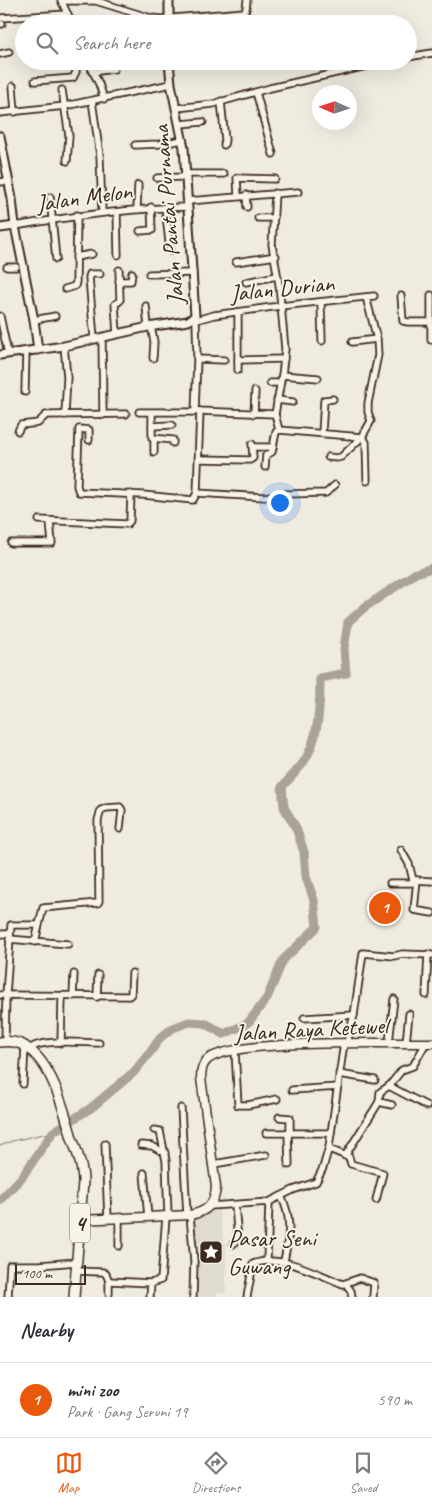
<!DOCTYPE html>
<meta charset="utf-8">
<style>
body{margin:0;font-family:Caveat,sans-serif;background:#f2f2f3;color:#2b2b33}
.compass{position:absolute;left:312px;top:85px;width:45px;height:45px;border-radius:50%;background:#fff;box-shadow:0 5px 20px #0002;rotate:273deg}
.scale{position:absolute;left:15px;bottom:12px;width:71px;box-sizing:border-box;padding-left:5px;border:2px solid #3b2a1e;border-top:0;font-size:14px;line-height:18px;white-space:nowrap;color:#3b2a1e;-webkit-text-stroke:4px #f7f3e8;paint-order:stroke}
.you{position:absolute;left:279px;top:502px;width:18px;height:18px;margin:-12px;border:4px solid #fff;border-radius:50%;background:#1a73e8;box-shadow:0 0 0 8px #1a73e833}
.badge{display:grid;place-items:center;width:32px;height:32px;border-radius:50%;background:#ea580c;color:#fff;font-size:16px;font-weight:700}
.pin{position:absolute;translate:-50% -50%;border:2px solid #fff;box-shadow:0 1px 5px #0006}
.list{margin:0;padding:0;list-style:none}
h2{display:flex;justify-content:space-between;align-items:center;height:65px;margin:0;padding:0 20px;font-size:21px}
h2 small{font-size:16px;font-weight:400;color:#7c7c81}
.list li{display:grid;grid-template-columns:32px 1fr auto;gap:15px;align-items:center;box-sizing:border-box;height:75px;padding:0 20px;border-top:1px solid #e1e1e2}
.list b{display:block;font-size:19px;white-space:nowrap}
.list p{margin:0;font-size:16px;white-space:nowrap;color:#7c7c81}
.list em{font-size:16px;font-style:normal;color:#7c7c81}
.icon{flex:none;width:28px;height:28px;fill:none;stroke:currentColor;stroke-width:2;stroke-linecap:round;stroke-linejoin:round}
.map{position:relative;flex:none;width:432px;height:1297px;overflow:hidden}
.search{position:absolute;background:#fff;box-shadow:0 5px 20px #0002;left:15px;right:15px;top:15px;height:55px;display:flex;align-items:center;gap:12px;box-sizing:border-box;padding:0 18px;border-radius:28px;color:#7c7c81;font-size:19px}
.sheet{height:140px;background:#fff}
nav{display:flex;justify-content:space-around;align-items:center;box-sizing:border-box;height:70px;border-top:1px solid #e1e1e2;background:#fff;font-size:14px;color:#7c7c81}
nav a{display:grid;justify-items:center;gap:2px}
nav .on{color:#ea580c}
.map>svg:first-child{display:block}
.built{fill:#e0dbd0}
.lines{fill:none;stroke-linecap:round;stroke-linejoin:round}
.stream{stroke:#7e7266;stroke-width:1}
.river{stroke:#aaa296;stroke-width:9}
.minor-casing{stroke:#3b2a1e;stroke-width:9}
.tertiary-casing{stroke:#3b2a1e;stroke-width:11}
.secondary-casing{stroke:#3b2a1e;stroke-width:11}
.trunk-casing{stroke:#3b2a1e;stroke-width:12}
.minor{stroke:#f7f3e8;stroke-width:5.5}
.tertiary{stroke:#f7f3e8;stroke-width:7}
.secondary{stroke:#f7f3e8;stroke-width:8}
.trunk{stroke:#f7f3e8;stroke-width:9}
.labels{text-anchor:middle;stroke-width:4;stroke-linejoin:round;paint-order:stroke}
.shield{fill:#f7f3e8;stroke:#73665b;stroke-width:1}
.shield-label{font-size:22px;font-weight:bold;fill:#3b2a1e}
.street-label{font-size:24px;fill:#3b2a1e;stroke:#f7f3e8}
.poi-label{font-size:24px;fill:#3b2a1e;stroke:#f7f3e8;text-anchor:start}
</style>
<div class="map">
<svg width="432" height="1297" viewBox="0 0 432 1297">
<rect width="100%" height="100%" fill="#efebe0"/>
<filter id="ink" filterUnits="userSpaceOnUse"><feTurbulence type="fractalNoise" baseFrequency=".02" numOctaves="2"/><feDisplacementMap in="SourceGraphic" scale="10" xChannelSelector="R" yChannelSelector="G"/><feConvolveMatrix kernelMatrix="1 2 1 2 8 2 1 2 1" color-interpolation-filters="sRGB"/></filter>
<g filter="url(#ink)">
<polygon class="built" points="219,1210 224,1243 226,1243 226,1293 217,1293 216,1297 195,1297 192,1217"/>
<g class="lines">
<polyline class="stream" points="0,1146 12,1141 53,1132"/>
<path class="river" d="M0,1200L22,1177L53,1132L91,1108L134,1072L151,1051L161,1037L173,1028L189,1022L205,1023L224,1034L248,1023L267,998L283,960L317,927L314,900L306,877L304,852L296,828L284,807L282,787C289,779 297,771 303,763C319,740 320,706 320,678L346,673L344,649L348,622L365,607L416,573L432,568"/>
<g class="minor-casing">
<g id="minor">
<polyline points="61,0 72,24"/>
<polyline points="62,1 96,1 151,18 161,19 244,12 246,9 247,0"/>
<polyline points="0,18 68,14"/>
<polyline points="0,24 2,24"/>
<polyline points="0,54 9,52"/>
<polyline points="408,57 432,53"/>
<polyline points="88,61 99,84 104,99"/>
<polyline points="92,72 114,69"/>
<polyline points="35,81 73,78 76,72 77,61"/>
<polyline points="13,86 15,112"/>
<polyline points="62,90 69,136 67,161"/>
<polyline points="256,92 273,154"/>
<polyline points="92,101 100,156 102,212"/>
<polyline points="221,101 225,140 224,145"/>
<polyline points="177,108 213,104 270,88 389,61"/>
<polyline points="0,113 65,106 171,84"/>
<polyline points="180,124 203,122"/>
<polyline points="135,145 160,144 183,140"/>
<polyline points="157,178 182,177 189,174 224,174"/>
<polyline points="0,182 9,181"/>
<polyline points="275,193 272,245 279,284 285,349 282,375 275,414 279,430"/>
<polyline points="246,195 247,207"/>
<polyline points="238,196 237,178 275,179"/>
<polyline points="50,197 56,259"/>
<polyline points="188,201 298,192"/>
<polyline points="165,207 170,251"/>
<polyline points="137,209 138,185"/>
<polyline points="117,212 118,255"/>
<polyline points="258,218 274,218"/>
<path d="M15,226C73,216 130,208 188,207"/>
<polyline points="140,231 152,230 151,207"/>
<polyline points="76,257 92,254"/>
<polyline points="236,262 276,256"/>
<polyline points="7,267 16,267"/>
<polyline points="149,274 193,273"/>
<polyline points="119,281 131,281 132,273"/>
<polyline points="246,282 277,276"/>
<polyline points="65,289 75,286 76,282 77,215"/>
<polyline points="431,295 431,340"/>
<polyline points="401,296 403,321 408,322 430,322"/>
<polyline points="321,303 322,341"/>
<polyline points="146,306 148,327"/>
<polyline points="238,312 238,370"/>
<polyline points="0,316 8,354"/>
<polyline points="34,320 55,316"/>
<polyline points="196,320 214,315 280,306 374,296"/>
<polyline points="151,326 154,342 153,358"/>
<polyline points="117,334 115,304 120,301 119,270"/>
<polyline points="102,338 103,415"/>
<polyline points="94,339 89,277 90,274 100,274"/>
<polyline points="352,342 377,339"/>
<polyline points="64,346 67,377 65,415"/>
<polyline points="197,359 224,360"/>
<polyline points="238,360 284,359"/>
<polyline points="282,375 318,378"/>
<polyline points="270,383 280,383"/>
<polyline points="25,392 26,351"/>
<polyline points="277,400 293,402"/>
<polyline points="197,411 275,414"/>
<polyline points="139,412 195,412 197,359 196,320 194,318"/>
<polyline points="152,413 152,438 173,440 173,443"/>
<polyline points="254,414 255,391"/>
<polyline points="152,426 172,425"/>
<polyline points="18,431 21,425 38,423 46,415 126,414"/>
<polyline points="322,433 324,400 333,399"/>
<polyline points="89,440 89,430 79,429 77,486 79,492 143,495 193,500 197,493 200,411"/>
<polyline points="253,447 273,447"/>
<polyline points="154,452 154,440"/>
<polyline points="328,457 337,458 341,457 362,437 371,421 368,412 368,403 378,355 377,339 366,297"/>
<polyline points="199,459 250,460 253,458 252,444"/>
<polyline points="265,467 266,455 272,452 276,432 279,430 362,437 366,442 367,481"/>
<polyline points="197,493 264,497 285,494 326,493 335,485"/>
<polyline points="39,520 127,524 130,521 131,494"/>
<polyline points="11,543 52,543 50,522"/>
<polyline points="401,850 409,864 413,880 432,881"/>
<polyline points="417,880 414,910 432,913"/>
<polyline points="390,883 412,883 414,880"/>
<polyline points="0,934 9,934"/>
<polyline points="9,939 68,944"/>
<polyline points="35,942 43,908 98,903 99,901 98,820 101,810 106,808 120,807 122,810 120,829"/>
<polyline points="0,995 6,995 11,925 38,925"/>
<polyline points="426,995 428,954"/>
<polyline points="73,996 74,974"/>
<polyline points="97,997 98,975"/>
<polyline points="304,1018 354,1015"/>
<polyline points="5,1042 6,995 129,996 131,994 132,973"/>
<polyline points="61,1043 62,997"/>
<polyline points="347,1043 354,1015 363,953 394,956 402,954 432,955"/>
<polyline points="389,1043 394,999"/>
<polyline points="406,1043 409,1014"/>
<path d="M30,1049C40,1038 84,1043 99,1043"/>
<polyline points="235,1050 238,1105 248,1105 277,1099"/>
<polyline points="339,1074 375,1080"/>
<polyline points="23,1084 25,1046"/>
<polyline points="389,1086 427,1106"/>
<polyline points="292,1090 338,1087"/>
<polyline points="379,1102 392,1105"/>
<polyline points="181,1108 187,1215"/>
<polyline points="279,1117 290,1118 290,1133"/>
<polyline points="154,1130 160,1131 166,1161 168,1216"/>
<polyline points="266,1133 331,1133"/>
<polyline points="288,1133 289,1165"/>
<polyline points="105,1144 108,1219"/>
<polyline points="141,1145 152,1146 165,1153"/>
<polyline points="329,1149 349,1157 351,1164 383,1173 376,1200"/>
<polyline points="345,1156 379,1102 380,1092 389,1086 402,1070 413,1066 426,1043"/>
<polyline points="214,1164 266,1155"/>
<polyline points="144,1173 148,1217"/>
<path d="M281,1196C293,1219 289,1237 284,1261"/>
<polyline points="210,1206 269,1202 293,1190 316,1182 323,1168 329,1147 344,1043"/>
<polyline points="190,1215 194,1261 193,1297"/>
<polyline points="119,1218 119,1246"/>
<polyline points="233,1244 238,1240 235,1205"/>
<polyline points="267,1261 269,1202"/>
<polyline points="75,1271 103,1272 106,1274 109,1281 109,1294"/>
<polyline points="109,1281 151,1283 161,1280 166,1217"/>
<polyline points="346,1284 351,1291 352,1297"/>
<polyline points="8,1297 10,1265 40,1265 76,1262"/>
<polyline points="150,1297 151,1283"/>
<path d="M247,1297L253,1264C281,1253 317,1274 343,1284L360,1278L374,1283L373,1297"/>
</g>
</g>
<g class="tertiary-casing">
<g id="tertiary">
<polyline points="169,0 169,24"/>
<polyline points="0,136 12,199 15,226 34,320 38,350"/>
<polyline points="0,228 15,226"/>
<polyline points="0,355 64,346 148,327 188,321 195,316 184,148 171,84 169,61"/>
</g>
</g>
<g class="secondary-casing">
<path id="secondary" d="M80,1220L190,1215C207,1212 215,1204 216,1187L201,1078C201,1071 202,1065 207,1060C232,1038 392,1044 432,1043"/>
</g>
<g class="trunk-casing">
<path id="trunk" d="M0,1042C8,1041 19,1042 26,1047C52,1063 64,1110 72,1138C77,1152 83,1167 83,1182L74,1297"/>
</g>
<use href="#minor" class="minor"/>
<use href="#tertiary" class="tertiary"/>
<use href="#secondary" class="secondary"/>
<use href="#trunk" class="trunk"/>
</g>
</g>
<defs>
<g id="sight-square" transform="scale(1.25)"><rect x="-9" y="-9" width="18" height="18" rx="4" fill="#3b2a1e" stroke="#f7f3e8"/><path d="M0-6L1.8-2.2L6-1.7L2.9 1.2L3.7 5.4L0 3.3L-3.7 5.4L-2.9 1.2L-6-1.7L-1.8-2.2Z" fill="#fff"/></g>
</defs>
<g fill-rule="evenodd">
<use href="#sight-square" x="211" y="1252"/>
</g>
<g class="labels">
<rect class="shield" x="70" y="1203.5" width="20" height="39" rx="4"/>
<g class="shield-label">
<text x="80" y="1231">4</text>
</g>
<g class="street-label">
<text transform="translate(84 197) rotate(-8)" y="8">Jalan Melon</text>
<text transform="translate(168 215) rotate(-95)" y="8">Jalan Pantai Purnama</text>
<text transform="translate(282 288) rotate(-6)" y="8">Jalan Durian</text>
<text transform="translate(311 1029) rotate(-3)" y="8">Jalan Raya Ketewel</text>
</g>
<g class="poi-label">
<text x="228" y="1246">Pasar Seni<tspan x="228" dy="28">Guwang</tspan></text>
</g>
</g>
</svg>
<svg class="compass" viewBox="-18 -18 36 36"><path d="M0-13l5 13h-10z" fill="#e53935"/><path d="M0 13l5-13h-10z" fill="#7c7c81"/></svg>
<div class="scale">100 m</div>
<div class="you"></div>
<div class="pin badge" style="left:385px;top:908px">1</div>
<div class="search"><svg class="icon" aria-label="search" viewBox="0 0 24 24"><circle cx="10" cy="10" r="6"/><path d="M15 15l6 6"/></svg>Search here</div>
</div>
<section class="sheet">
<h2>Nearby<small></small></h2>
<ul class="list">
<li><span class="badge">1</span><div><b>mini zoo</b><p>Park · Gang Seruni 19</p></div><em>590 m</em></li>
</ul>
</section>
<nav>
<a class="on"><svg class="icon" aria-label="map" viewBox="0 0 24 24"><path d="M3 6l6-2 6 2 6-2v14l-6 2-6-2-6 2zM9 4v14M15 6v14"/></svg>Map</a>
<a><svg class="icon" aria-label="directions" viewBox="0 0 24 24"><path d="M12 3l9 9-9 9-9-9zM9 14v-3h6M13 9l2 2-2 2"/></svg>Directions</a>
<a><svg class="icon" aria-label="saved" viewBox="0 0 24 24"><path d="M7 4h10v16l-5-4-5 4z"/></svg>Saved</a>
</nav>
